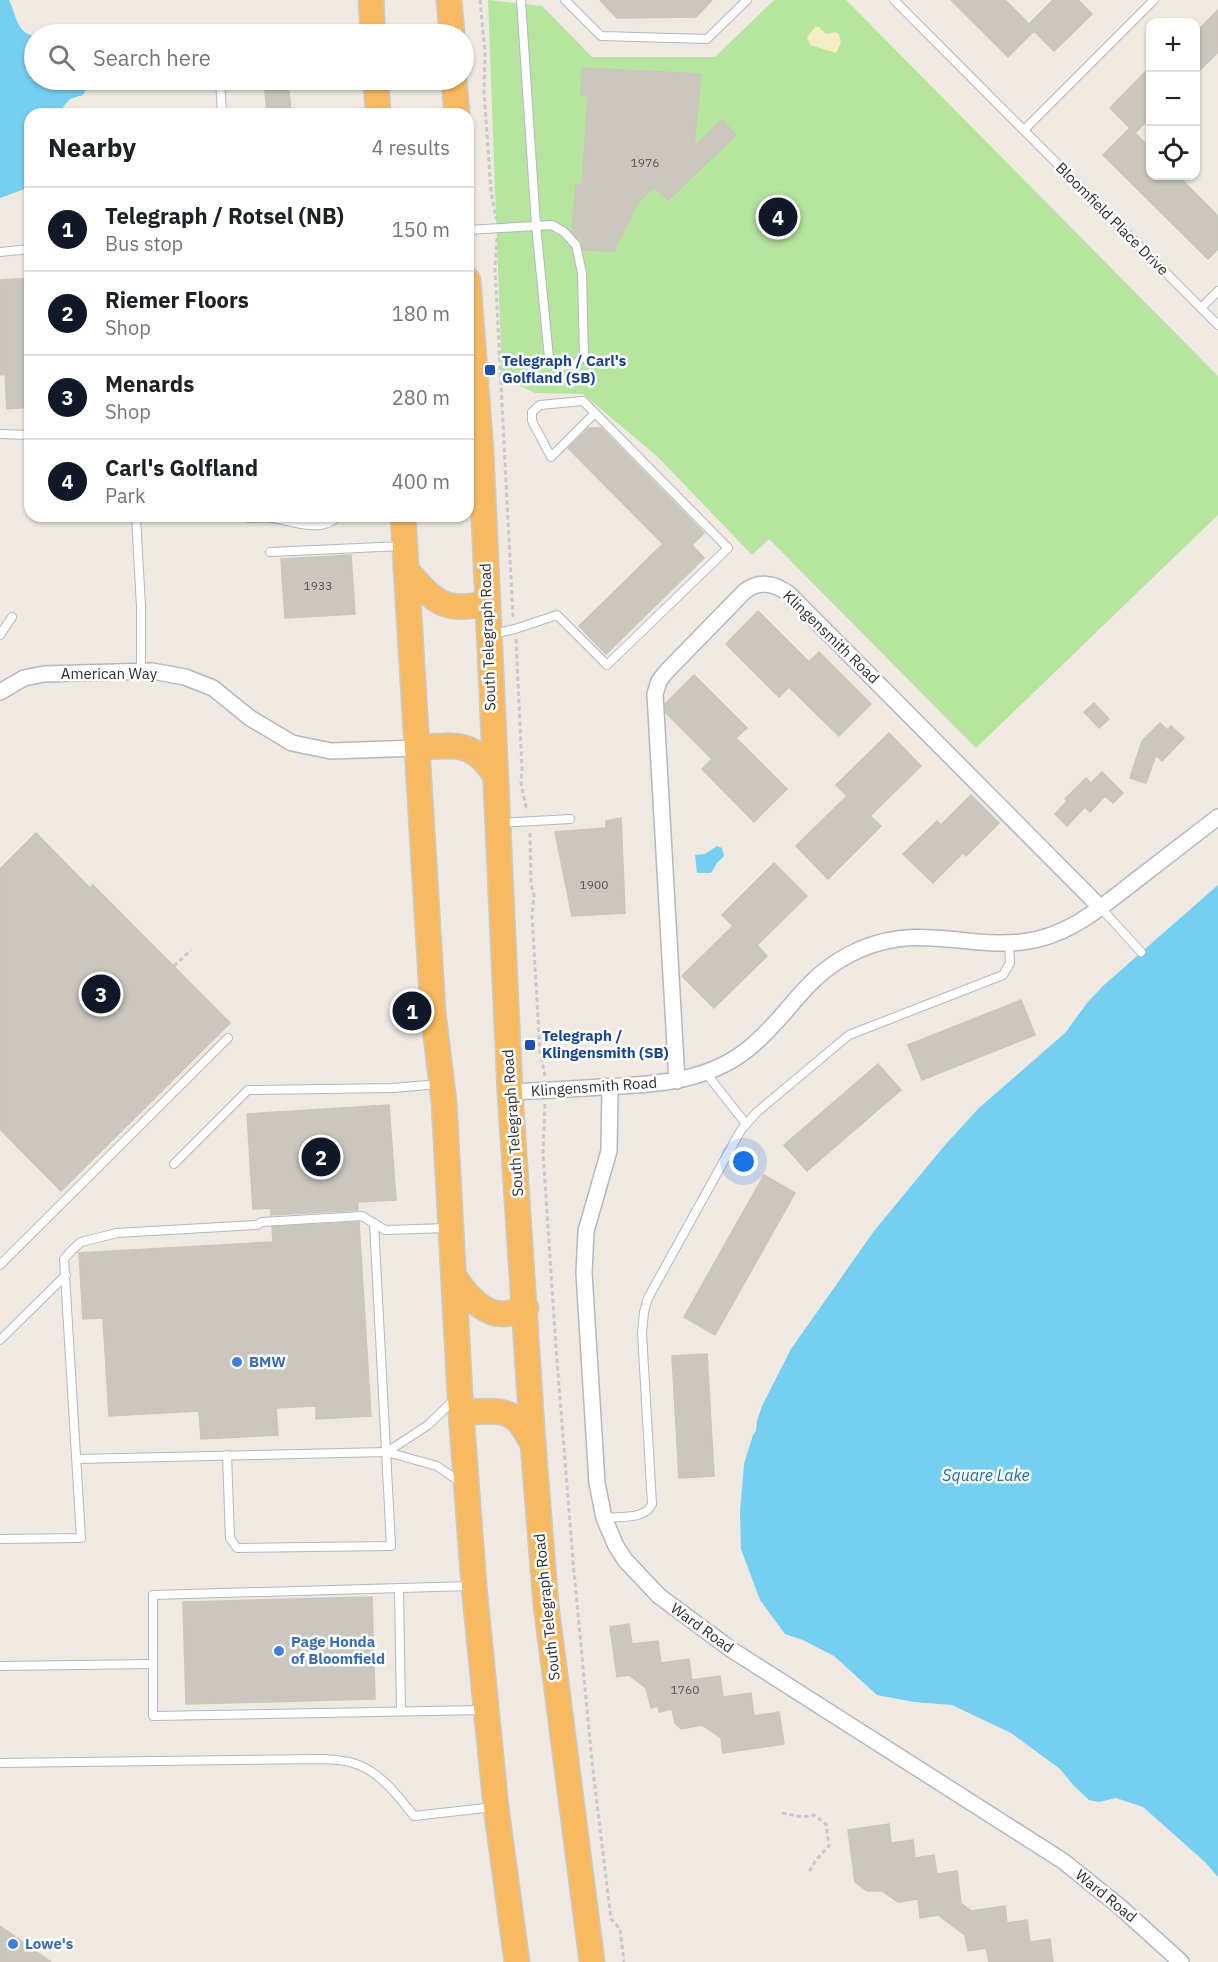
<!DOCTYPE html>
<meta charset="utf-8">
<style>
body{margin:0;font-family:"IBM Plex Sans",sans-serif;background:#f2f2f2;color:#202124}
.controls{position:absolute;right:18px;top:18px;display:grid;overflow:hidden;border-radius:12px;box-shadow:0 2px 4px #0004}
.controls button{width:54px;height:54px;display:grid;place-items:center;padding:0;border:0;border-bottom:2px solid #e0e0e0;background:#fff;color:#202124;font:30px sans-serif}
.you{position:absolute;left:744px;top:1162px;width:21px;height:21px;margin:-15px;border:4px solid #fff;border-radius:50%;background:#1a73e8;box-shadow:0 0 0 9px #1a73e833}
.badge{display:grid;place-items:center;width:39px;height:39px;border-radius:50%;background:#111827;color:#fff;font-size:20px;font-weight:700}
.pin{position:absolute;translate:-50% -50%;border:3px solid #fff;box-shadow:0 2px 6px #0006}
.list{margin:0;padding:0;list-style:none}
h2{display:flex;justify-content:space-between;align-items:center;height:78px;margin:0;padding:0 24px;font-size:26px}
h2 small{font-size:20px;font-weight:400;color:#757577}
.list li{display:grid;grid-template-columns:39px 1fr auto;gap:18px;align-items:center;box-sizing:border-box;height:84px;padding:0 24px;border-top:2px solid #e0e0e0}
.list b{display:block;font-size:22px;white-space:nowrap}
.list p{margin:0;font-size:20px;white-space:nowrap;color:#757577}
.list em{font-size:20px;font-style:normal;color:#757577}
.icon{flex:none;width:33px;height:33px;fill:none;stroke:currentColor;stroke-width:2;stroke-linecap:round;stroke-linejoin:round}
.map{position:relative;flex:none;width:1218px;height:1962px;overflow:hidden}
.search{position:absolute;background:#fff;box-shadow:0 2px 4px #0004;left:24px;top:24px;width:450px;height:66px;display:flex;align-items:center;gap:15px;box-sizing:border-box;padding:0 21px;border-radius:33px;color:#757577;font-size:22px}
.panel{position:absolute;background:#fff;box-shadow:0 2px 4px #0004;left:24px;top:108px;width:450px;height:414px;border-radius:18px}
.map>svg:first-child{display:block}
.green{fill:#b6e59e}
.sand{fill:#f3ecc5}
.water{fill:#75cff0}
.building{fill:#cbc7bf;stroke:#cbc5ba;stroke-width:1.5}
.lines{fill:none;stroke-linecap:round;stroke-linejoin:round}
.service-casing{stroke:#b4b7c1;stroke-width:10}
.minor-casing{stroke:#b4b7c1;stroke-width:18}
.trunk-casing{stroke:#c9c9c9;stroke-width:27}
.path{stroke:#c9c9c9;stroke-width:3;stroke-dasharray:4.5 3;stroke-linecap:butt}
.service{stroke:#fff;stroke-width:8}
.minor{stroke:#fff;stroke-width:15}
.trunk{stroke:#f8ba60;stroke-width:24}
.transit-dot{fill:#1a4fb4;stroke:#fff;stroke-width:2}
.shop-dot{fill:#3f7fe0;stroke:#fff;stroke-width:2}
.labels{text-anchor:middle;stroke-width:5;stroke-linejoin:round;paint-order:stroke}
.number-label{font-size:12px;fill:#555452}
.street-label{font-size:15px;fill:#2e2e2e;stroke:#fff}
.transit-label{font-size:15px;font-weight:bold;fill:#164399;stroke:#fff;text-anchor:start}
.shop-label{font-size:15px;font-weight:bold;fill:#366cbe;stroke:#fff;text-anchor:start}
.water-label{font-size:16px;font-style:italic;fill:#0d6fa3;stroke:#fff}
</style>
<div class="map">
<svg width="1218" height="1962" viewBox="0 0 1218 1962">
<rect width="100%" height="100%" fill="#efe9e1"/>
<polygon class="green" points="488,0 542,6 592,57 715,57 774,0 846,0 1218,376 1218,515 976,748 769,539 752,555 658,457 583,394 535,393 502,377"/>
<polygon class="sand" points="815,27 819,27 826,34 835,32 839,34 841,43 836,53 810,45 807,37"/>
<g class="water">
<path d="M0,0H9C16,14 16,32 34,36V80H88L87,88L83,95L70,99L57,114H30V187L0,198Z"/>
<polygon points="717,846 722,848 724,856 717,863 711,873 697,873 695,855 705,854"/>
<polygon points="1218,885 1218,1877 1205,1862 1143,1807 1116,1798 1099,1802 1089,1800 1074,1786 1060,1769 1011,1733 952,1705 914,1702 877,1695 834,1656 803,1640 785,1634 760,1600 741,1549 740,1512 744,1464 753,1435 756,1431 757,1421 762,1406 791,1349 874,1231 945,1145 979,1108 1065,1033 1087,1003 1104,985"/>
</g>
<g class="building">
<polygon points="600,0 712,0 696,17 617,18"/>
<polygon points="951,0 1005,0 1029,24 1053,0 1078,0 1092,14 1054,51 1034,31 1008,57"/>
<polygon points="1218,10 1218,52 1196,74 1196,32"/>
<polygon points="1150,67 1150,118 1135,133 1150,148 1150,176 1178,176 1218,216 1218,249 1208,259 1103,155 1130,128 1110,108"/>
<polygon points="582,68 701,74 694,147 722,120 736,135 668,200 655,187 639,201 614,251 583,250 582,238 577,237 572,232 576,185 582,185 588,95 581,95"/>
<polygon points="264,80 288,80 291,114 267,114"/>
<polygon points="30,278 30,407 7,409 5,374 0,375 0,280"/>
<polygon points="589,428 601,428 704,533 692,545 704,558 606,654 579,626 663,544 568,448"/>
<polygon points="351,555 355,614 285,618 281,559"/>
<polygon points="758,611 809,662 819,652 871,704 839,736 789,687 779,697 726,644"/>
<polygon points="694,675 747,728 736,738 787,789 754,822 702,769 712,759 666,713 665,704"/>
<polygon points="1094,703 1109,719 1099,728 1084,712"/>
<polygon points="1160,723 1167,730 1171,726 1184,738 1162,761 1156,755 1146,783 1130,778 1142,741"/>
<polygon points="889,733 921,766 870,816 881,826 828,879 796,846 847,796 836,785"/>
<polygon points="1102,772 1123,793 1113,803 1105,796 1090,812 1085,807 1067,826 1055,814 1067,801 1065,799 1086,778 1091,783"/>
<polygon points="971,795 999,823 966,856 963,853 933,883 903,854 937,821 941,825"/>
<polygon points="621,818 625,913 572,916 555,832 606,828 606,821"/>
<polygon points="36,833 90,888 93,885 230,1023 61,1191 0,1129 0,869"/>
<polygon points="774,863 807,896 757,945 767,956 714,1008 682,976 733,926 722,915"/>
<polygon points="1021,1000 1035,1035 922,1080 908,1045"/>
<polygon points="878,1064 901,1090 807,1171 784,1145"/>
<polygon points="389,1105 396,1200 358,1202 358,1210 271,1215 271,1208 253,1209 247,1114"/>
<polygon points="764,1175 795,1193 715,1335 684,1317"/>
<polygon points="359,1222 371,1416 316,1419 316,1406 276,1408 278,1435 201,1439 199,1411 109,1416 103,1318 83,1319 79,1253 273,1242 272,1227"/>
<polygon points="707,1354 714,1476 679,1478 672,1356"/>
<polygon points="372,1597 375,1699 186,1704 183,1602"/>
<polygon points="629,1624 632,1644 658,1641 661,1663 689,1659 692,1680 720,1676 723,1697 751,1693 754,1716 779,1712 784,1744 723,1753 721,1738 702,1725 681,1729 675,1723 672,1709 659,1712 658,1706 651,1708 646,1688 629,1675 617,1677 610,1627"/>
<polygon points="889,1824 891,1843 913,1840 915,1858 934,1855 937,1874 957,1871 961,1903 971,1911 1005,1906 1007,1923 1027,1920 1030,1942 1050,1939 1053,1962 989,1962 986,1948 968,1951 965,1935 938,1915 920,1918 918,1899 898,1902 882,1891 867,1891 855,1882 848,1830"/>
<polygon points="0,1926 51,1962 0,1962"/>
</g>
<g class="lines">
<g class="service-casing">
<g id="service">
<polyline points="565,0 601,36 707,39 747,0"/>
<polyline points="894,0 1218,325"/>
<polyline points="220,80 222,114"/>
<polyline points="1024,130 1154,0"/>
<polyline points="468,230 552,225 564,232 576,245 582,273 584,356 574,365 558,366 549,358 536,225 521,0"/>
<polyline points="0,252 30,249"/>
<polyline points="1201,308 1218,291"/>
<polygon points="583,401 595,413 551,457 532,421 532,412 540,405"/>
<polyline points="0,434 30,435"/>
<polyline points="136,516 141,607 141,671"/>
<path d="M248,518C256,518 265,517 273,518C292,521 322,534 338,516"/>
<polyline points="270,552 403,546"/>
<polyline points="493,634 515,629 557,615 607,665 728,548 595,413"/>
<polyline points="0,635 12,617"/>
<polyline points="501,823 570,819"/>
<polyline points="1101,908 1141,952"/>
<polyline points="706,1073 746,1124"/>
<polyline points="174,1164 248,1090 393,1088 439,1084"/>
<polyline points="0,1265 228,1038"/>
<polyline points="0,1340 66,1275"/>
<polyline points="387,1452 428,1425 455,1399"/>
<polyline points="227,1455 230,1538 237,1548 391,1546 374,1223"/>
<polyline points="77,1459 387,1452 437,1466 460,1482"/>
<path d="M604,1518C620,1516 645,1520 652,1504L642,1333L644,1312L648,1298L741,1130L757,1112L849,1035L1003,975L1010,963L1009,943"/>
<polyline points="0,1539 81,1538 64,1259 72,1250 81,1242 117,1233 257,1225 262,1222 362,1216 385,1230 448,1228"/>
<polyline points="470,1586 153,1595 153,1716 483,1710"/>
<polyline points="399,1588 401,1711"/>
<polyline points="0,1666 153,1664"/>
<path d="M0,1763L324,1759C334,1760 344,1760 353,1763C380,1771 397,1795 414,1816L494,1807"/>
</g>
</g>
<g class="minor-casing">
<g id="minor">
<polyline points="0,692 24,678 44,674 152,671 185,677 213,688 250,718 292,743 331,751 418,748"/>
<path d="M677,1081L655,694L659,681L666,672L744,592C758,580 775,583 789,594L1101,908"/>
<polyline points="610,1087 609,1151 586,1231 584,1273 597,1483 604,1518 616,1546 625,1560 659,1596 732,1650 1063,1861 1119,1906 1181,1962"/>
<path d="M510,1092C541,1091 571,1089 601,1087C655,1084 711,1083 754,1044C794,1009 807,972 861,949C921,924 964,948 1022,942C1069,937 1104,905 1139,878C1166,857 1192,837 1218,817"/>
</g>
</g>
<g class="trunk-casing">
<g id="trunk">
<polyline points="371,0 373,34"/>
<polyline points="449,0 452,34"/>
<polyline points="376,80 378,114"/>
<polyline points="454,80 457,114"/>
<polyline points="468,280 481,452 510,1092 533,1444 546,1605 592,1962"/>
<polyline points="403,516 433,1012 444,1102 461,1413 474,1586 496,1807 517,1962"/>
<path d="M406,570C434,601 444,614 487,603"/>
<path d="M418,748C454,745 471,740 494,773"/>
<path d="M455,1278C465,1293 482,1314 503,1314C510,1314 519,1310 526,1308"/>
<path d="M461,1413C479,1412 507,1406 520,1423C525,1429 529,1437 533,1444"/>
</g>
</g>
<g class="path">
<polyline points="480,0 485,53 484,92 491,191 496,219"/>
<polyline points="497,238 495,268 513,617"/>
<polyline points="516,639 522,769 521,784 527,811"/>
<polyline points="530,833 531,884 534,895 532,916 540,1051 545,1076"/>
<polyline points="174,966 191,950"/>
<polyline points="545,1104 543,1152 556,1348 573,1561 592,1762 611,1919 620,1929 624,1962"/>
<polyline points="782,1813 802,1817 814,1815 826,1824 829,1846 816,1860 809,1872"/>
</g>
<use href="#service" class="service"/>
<use href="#minor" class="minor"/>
<use href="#trunk" class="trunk"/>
</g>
<g class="transit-dot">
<rect x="484" y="364" width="12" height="12" rx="3"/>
<rect x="524" y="1039" width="12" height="12" rx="3"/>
</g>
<g class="shop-dot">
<circle cx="237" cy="1362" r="6"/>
<circle cx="279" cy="1651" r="6"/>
<circle cx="13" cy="1944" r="6"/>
</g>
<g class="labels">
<g class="number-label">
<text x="645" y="167">1976</text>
<text x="318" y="590">1933</text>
<text x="594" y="889">1900</text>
<text x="685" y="1694">1760</text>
</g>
<g class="street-label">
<text transform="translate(1112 219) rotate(45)" y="5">Bloomfield Place Drive</text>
<text transform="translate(488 637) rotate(-92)" y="5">South Telegraph Road</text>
<text transform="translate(831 637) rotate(44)" y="5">Klingensmith Road</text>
<text x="109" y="679">American Way</text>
<text transform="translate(594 1087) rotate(-4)" y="5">Klingensmith Road</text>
<text transform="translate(513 1123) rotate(-94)" y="5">South Telegraph Road</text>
<text transform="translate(547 1607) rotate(-96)" y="5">South Telegraph Road</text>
<text transform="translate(702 1628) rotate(36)" y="5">Ward Road</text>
<text transform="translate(1106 1896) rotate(39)" y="5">Ward Road</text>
</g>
<g class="transit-label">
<text x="502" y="366">Telegraph / Carl's<tspan x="502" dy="17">Golfland (SB)</tspan></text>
<text x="542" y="1041">Telegraph /<tspan x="542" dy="17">Klingensmith (SB)</tspan></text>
</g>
<g class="shop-label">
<text x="249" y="1367">BMW</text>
<text x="291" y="1647">Page Honda<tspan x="291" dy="17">of Bloomfield</tspan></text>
<text x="25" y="1949">Lowe's</text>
</g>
<g class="water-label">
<text x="986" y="1481">Square Lake</text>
</g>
</g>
</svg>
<div class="controls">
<button>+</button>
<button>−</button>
<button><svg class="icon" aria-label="locate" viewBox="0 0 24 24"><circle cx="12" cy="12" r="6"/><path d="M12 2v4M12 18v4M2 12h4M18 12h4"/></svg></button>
</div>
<div class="you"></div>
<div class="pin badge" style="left:412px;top:1011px">1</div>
<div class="pin badge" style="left:321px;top:1157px">2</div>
<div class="pin badge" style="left:101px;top:994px">3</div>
<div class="pin badge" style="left:778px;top:217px">4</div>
<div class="search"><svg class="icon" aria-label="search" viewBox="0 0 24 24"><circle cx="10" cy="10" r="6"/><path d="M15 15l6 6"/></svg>Search here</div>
<section class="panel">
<h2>Nearby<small>4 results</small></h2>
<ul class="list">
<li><span class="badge">1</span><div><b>Telegraph / Rotsel (NB)</b><p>Bus stop</p></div><em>150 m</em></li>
<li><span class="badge">2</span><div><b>Riemer Floors</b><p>Shop</p></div><em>180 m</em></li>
<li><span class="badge">3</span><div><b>Menards</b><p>Shop</p></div><em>280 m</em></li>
<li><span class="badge">4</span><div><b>Carl's Golfland</b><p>Park</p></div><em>400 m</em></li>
</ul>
</section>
</div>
